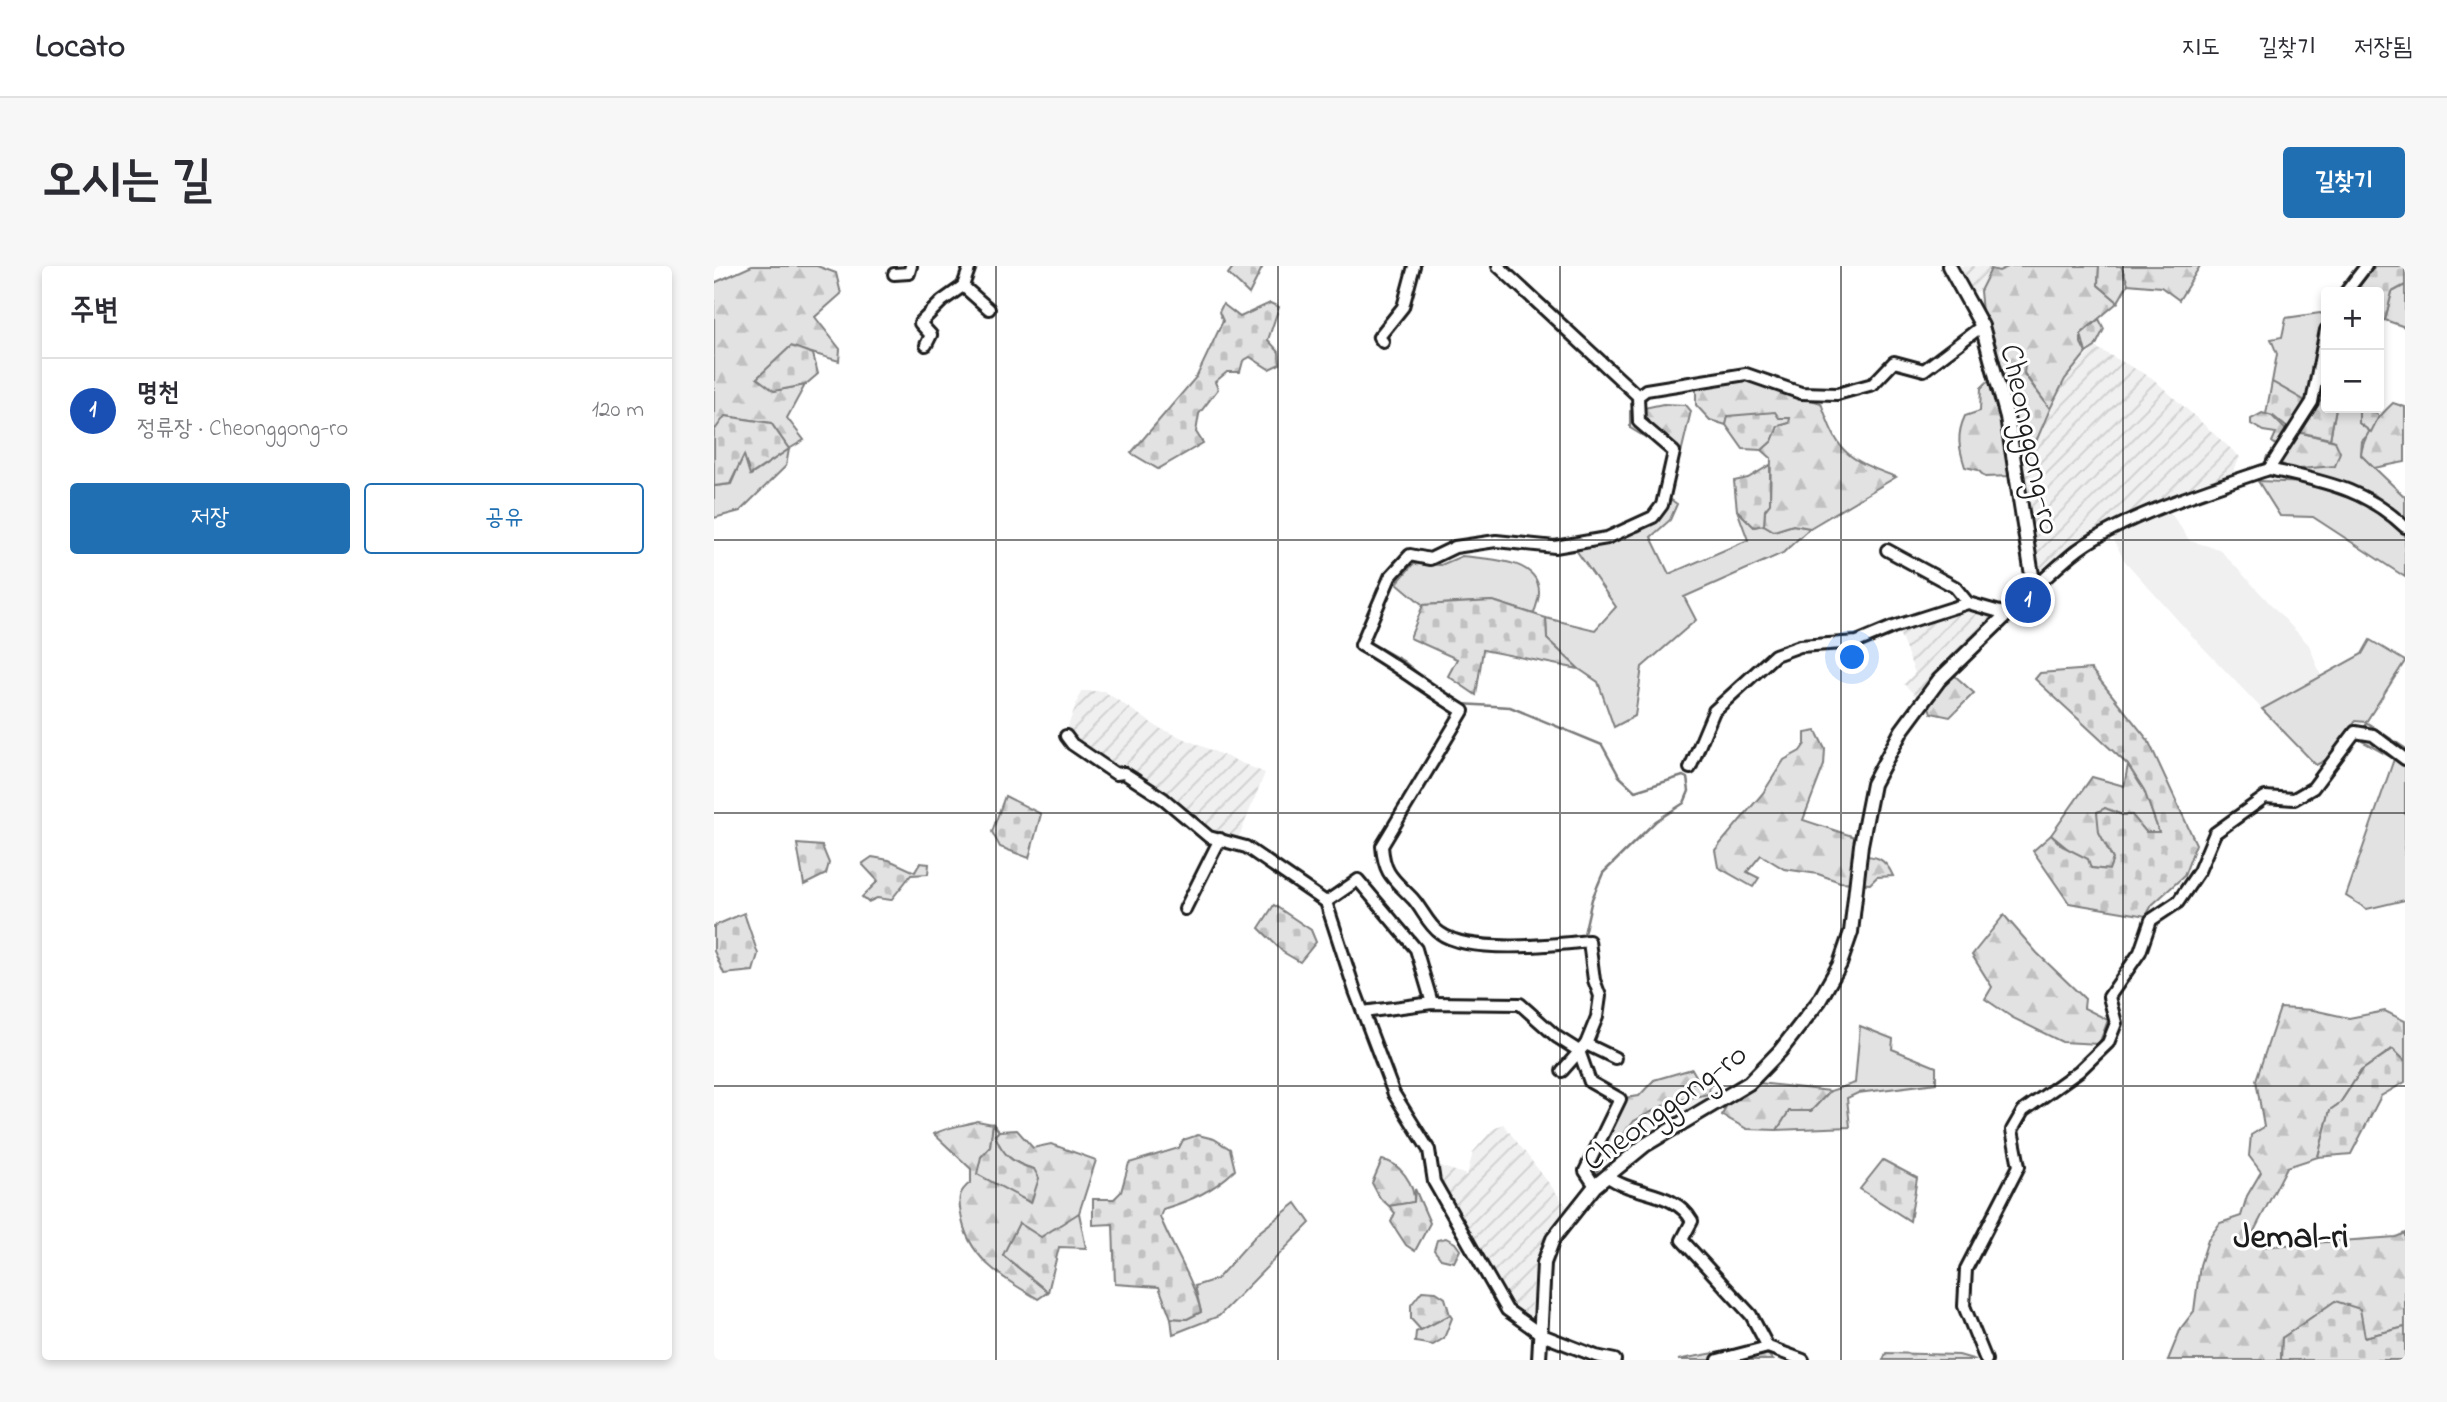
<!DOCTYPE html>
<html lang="ko">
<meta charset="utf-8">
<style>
body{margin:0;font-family:"Indie Flower","Poor Story",sans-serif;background:#f7f7f7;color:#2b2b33}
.controls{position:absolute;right:21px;top:21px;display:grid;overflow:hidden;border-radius:7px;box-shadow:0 4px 10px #0003}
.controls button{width:63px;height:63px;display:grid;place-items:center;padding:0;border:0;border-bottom:2px solid #e1e1e2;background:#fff;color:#2b2b33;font:35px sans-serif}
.you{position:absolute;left:1139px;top:392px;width:24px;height:24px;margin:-18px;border:5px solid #fff;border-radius:50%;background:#1a73e8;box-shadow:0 0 0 10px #1a73e833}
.badge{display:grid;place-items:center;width:46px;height:46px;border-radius:50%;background:#1f6fb2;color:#fff;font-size:23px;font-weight:700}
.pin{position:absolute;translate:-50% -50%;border:4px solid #fff;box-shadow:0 2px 7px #0006}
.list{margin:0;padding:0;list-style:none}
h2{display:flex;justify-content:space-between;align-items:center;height:91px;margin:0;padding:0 28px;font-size:30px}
h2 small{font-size:23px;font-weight:400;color:#7c7c81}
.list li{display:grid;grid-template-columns:46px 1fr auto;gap:21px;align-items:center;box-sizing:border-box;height:105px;padding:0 28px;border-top:2px solid #e1e1e2}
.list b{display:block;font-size:26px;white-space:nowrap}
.list p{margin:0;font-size:23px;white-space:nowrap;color:#7c7c81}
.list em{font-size:23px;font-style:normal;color:#7c7c81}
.actions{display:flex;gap:14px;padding:21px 28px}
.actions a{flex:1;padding:16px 0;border:2px solid #1f6fb2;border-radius:7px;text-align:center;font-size:24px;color:#1f6fb2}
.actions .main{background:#1f6fb2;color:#fff}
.map{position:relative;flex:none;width:1691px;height:1094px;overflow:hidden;border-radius:7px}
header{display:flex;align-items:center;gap:42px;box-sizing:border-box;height:98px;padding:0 35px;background:#fff;border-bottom:2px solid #e1e1e2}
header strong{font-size:33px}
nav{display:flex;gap:38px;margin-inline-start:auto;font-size:24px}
.intro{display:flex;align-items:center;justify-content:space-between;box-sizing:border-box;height:168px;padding:0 42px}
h1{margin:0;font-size:49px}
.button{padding:18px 32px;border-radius:7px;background:#1f6fb2;color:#fff;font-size:24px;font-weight:700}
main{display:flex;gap:42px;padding:0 42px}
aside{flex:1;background:#fff;border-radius:7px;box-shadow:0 4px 10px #0003}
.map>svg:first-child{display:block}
.built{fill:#f0f0f0}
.industrial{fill:url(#industrial-furrows)}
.grass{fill:#e2e2e2;stroke:#7f7f7f;stroke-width:2}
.forest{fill:url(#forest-firs);stroke:#7f7f7f;stroke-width:2}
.cemetery{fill:url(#cemetery-stones);stroke:#7f7f7f;stroke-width:2}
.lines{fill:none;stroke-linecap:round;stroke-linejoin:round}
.stream{stroke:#7a7a7a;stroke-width:2.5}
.minor-casing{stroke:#1c1c1c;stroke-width:16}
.tertiary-casing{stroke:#1c1c1c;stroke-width:18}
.minor{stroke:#fff;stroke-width:10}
.tertiary{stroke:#fff;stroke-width:12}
.grid{fill:none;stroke:#1c1c1c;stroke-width:2;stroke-opacity:0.55}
.labels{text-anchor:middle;stroke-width:6;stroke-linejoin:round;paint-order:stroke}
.street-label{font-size:32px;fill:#1c1c1c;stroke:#fff}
.quarter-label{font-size:35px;font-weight:bold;fill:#1c1c1c;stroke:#fff}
</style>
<header>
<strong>Locato</strong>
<nav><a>지도</a><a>길찾기</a><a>저장됨</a></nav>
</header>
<div class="intro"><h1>오시는 길</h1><a class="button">길찾기</a></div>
<main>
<aside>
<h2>주변<small></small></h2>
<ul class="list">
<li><span class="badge" style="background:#1a4fb4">1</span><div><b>명천</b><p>정류장 · Cheonggong-ro</p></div><em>120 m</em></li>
</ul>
<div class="actions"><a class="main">저장</a><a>공유</a></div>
</aside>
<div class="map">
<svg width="1691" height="1094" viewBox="0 0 1691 1094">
<defs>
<pattern id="industrial-furrows" width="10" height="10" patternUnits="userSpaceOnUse" patternTransform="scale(1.75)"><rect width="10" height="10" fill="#f0f0f0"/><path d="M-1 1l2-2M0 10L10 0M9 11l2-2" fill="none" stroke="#cdcdcd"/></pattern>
<pattern id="forest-firs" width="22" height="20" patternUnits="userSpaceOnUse" patternTransform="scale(1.75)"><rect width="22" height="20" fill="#e2e2e2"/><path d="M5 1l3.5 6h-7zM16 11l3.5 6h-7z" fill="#c1c1c1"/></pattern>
<pattern id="cemetery-stones" width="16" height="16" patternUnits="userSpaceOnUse" patternTransform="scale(1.75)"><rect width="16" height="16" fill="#e2e2e2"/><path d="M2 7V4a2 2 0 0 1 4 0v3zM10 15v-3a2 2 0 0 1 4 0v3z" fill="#c1c1c1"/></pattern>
</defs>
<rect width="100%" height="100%" fill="#fff"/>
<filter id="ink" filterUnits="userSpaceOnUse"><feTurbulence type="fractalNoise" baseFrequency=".0143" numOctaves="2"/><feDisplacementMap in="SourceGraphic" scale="14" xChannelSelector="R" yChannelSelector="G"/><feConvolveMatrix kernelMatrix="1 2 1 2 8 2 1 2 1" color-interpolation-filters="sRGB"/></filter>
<g filter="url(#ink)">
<g class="built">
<polygon points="1454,243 1476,275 1505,283 1595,379 1607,410 1548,443 1478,370 1410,294 1397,268"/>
<polygon points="995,828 971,849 895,893 920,855 956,836"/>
</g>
<g class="industrial">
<polygon points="1244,0 1296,0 1285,5 1277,3 1266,25 1259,27"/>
<polygon points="1381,81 1438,112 1526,191 1518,209 1482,218 1465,231 1361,283 1324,313 1302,190 1305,182 1321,178 1351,113"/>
<polygon points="1254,340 1286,349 1204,432 1190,418 1201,407 1184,364"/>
<polygon points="367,425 390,425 445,462 551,507 524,573 494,568 408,503 396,509 348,476"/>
<polygon points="789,858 854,942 830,977 820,1009 817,1056 790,1044 708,894 753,909 759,886 778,864"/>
</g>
<g class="grass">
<polygon points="1691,19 1691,61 1671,54 1678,26"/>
<polygon points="1606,47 1612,50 1612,136 1593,136 1558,116 1563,88 1557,73 1568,71 1572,52"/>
<polygon points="1622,142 1645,142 1645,157 1657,166 1648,175 1647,189 1691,231 1691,255 1660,228 1581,203 1597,201 1621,175 1616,173"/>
<polygon points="75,183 72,200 26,245 0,252 0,220 17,218 30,188 37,209"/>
<polygon points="1544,215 1593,217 1656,240 1691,263 1691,311 1599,251 1566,250"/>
<polygon points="956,233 963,238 956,254 937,271 955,308 1034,274 1023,244 1040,261 1050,259 1060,265 1079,259 1096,262 1069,287 970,331 982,354 928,401 921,450 900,461 884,416 865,403 833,373 832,352 881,364 902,341 862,284 926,265"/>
<path d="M748,290C771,293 826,292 825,327C825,334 821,342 820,348L779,335L709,339L683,317L699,298L727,299Z"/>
<polygon points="1656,374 1691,395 1652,456 1691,482 1691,634 1653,643 1632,630 1680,493 1646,474 1652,456 1641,455 1616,492 1602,499 1548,443 1648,388"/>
<polygon points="1146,760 1179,773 1178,783 1222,801 1222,817 1144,827 1133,832 1136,861 1063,864 1075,845 1097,845 1116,825 1141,817"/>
<polygon points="582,937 596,957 505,1050 459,1068 457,1052 473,1053 487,1046 481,1020 503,1013 544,967"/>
</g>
<g class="forest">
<polygon points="38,0 103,0 122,7 127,28 101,51 126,83 125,95 77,81 60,125 91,119 73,152 90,174 75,183 57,157 12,150 0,165 0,17"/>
<polygon points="1296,0 1385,0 1384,19 1404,36 1367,68 1367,77 1372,87 1351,113 1336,143 1310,107 1310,99 1304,97 1298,111 1285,106 1269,57 1266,25 1277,3 1285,5"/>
<polygon points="1407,0 1486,0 1465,34 1447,21 1414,18"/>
<path d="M1028,113L1107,137C1125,188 1131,192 1182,211L1096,262L1079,259L1060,265L1050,259L1051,244L1056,237L1057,192L1048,184L1058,175L1064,160L1075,157L1065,152L1015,150L1012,159L996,154L982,139V123Z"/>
<path d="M1273,116L1277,117C1291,145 1293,179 1296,210L1271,211L1264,204L1251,201C1245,182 1242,169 1251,150L1266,145L1267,122Z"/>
<path d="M1679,137L1691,141V196L1660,202L1647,189C1649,169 1665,150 1679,137Z"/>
<polygon points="949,138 972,139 977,145 967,187 957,177 941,177 916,162 916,145"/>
<polygon points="1548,147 1558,150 1571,163 1621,175 1626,186 1621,200 1573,204 1551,197 1553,190 1570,185 1558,176 1562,167 1549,165 1537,158 1537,153"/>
<polygon points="1227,406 1240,409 1260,427 1236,451 1217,447 1210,425 1219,411"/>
<path d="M1102,465L1111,483L1110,499L1089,554L1141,571V589C1162,590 1171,591 1179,610L1163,611L1156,618L1126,616L1104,608L1070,603L1047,589L1033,606L1045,612L1039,621L1004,601L1001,584L1049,527L1070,494L1086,485L1091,478V467Z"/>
<polygon points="1414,499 1430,524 1445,566 1432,566 1417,549 1408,549 1391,542 1385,566 1399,593 1395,604 1377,602 1337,569 1378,511 1410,520"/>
<polygon points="1290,649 1323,687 1371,733 1370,742 1394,754 1385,778 1348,776 1299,752 1271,733 1278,721 1258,689"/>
<polygon points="1566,742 1599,744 1635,752 1671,745 1691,755 1691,795 1678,783 1647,805 1626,837 1616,844 1604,891 1573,901 1540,965 1545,981 1682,971 1691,967 1691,1061 1651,1071 1621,1035 1568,1072 1567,1094 1454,1094 1467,1062 1480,1045 1486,999 1494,974 1506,957 1527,950 1533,930 1547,906 1535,890 1537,869 1550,861 1542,814"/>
<polygon points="978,803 985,815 996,818 995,828 956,836 920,855 882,907 883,892 910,832 925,830 940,814"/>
<polygon points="1045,817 1116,825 1097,845 1075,845 1063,864 1033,863 1008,849 1014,836"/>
<path d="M263,855L279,858L276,881L267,891L300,926L316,937L320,903C300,898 288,889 281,869L285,865L303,864L319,882L337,878L382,894L365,947L343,964L289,989L334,1026L324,1033C289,1012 253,992 247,948C244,933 244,926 257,916V903L220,868C238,859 246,861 263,855Z"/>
<path d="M668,894C686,896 701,919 700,936L675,940L666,932L658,917Z"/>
<polygon points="732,972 741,977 746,984 740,996 727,993 720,984 723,974"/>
<polygon points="736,1049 738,1052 730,1072 719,1079 701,1076 702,1066"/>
<polygon points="1045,1079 1059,1094 964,1094 973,1092"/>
</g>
<g class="cemetery">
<polygon points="520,0 549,0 535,28 514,8"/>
<polygon points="1385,0 1407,0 1414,18 1404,36 1384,19"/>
<polygon points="1661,0 1691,0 1691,19 1678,26 1671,54 1665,56 1665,26 1641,26"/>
<polygon points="556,37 565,41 554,74 565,86 566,98 555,103 536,91 529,95 526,106 513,106 501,116 504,123 485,148 482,166 489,177 444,203 417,187 483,110 509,55 505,46 509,38 526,51"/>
<polygon points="1385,53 1390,63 1381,81 1372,87 1367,68"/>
<polygon points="77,80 99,88 104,108 91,119 60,125 43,112"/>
<polygon points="1303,99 1311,99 1310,108 1336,143 1321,178 1305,182 1291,108 1298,111"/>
<polygon points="1558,116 1593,136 1576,164 1559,150 1552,148"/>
<polygon points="1603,135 1612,136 1612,142 1622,142 1616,173 1585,166"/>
<polygon points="1645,142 1656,142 1665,150 1657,166 1645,157"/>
<polygon points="1061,146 1065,152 1076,152 1075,157 1064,160 1058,175 1048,184 1029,183 1012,159 1014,150"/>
<polygon points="11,150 57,157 75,183 36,209 30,189 16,218 0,220 0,165"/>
<polygon points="1056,199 1056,238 1051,244 1050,259 1040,261 1023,244 1020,215 1034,212"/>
<polygon points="779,335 832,352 833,373 865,403 769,384 762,429 734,410 743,393 696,372 709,339"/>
<polygon points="1377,403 1434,474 1482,578 1470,610 1438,639 1432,650 1355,637 1319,585 1337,569 1348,580 1374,593 1377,602 1395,604 1399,593 1385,566 1383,546 1391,542 1408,549 1418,549 1432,566 1445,566 1430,524 1414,499 1321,413 1326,407"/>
<polygon points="291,530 327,548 315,592 286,581 278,566"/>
<polygon points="83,578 108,580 115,597 112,608 90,619"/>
<polygon points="158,591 175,594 201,606 206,597 215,598 214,608 197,609 177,634 163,632 154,636 148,631 164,615 148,598"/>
<polygon points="560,639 597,664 602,676 586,696 569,686 545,662"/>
<polygon points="30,647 44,688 39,705 10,708 0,685 0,660"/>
<polygon points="1679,783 1691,795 1691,816 1667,830 1637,888 1604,891 1616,844 1626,837 1647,805"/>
<path d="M279,858L285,865L281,869C288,889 300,898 320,903L325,912L317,937L263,908L267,891L276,881Z"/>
<path d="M484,869L500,873L516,883L521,904C499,925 478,934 449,943L446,951C459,983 479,1012 487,1046L473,1053L457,1052L445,1021L401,1018L399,958L379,959V933H400L407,926L415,897L465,882L469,874Z"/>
<polygon points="1169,894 1203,912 1196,955 1146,923"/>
<polygon points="701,923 716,957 701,985 692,979 677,956 681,947 675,940 700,936"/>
<polygon points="365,947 372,982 345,981 334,1026 289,989 305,957 327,971"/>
<polygon points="708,1025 722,1026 731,1032 736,1049 707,1064 697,1053 697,1039"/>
<polygon points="1621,1035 1646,1043 1651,1071 1691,1061 1691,1094 1567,1094 1568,1072"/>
<polygon points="1172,1087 1245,1089 1262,1094 1169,1094"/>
</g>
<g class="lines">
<g class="stream">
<polyline points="664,381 689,395 713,415"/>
<polyline points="747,438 796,441 888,479 905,510 921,525 969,510 973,512 975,525 970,537 942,555 889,607 878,633 870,668"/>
</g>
<g class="minor-casing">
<g id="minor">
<polyline points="256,0 249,20 275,43"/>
<path d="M784,0L924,130L925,156L960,186L948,239L939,251L893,272L841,281L782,275L741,281L716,293L696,289L676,311L647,379C683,399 714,424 749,445L668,580C670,609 680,613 699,633C708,643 715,660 726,667C754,688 841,679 875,675L880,714L886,730L883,751L872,778"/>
<polyline points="180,8 195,7 197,0"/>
<polyline points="1632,26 1652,0"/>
<polyline points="669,76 665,71 689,41 700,0"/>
<polyline points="212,79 217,69 206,57 228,35 249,20"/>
<polyline points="924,130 932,124 1032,108 1087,127 1123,128 1159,118 1180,96 1210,104 1268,60"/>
<polyline points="1555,203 1598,136 1612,64"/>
<path d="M1555,203C1609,216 1649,221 1691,261"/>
<polyline points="1173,284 1241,321 1254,337"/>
<path d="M1320,322C1335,309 1349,295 1365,283C1412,249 1499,222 1555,203"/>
<polyline points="352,470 358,478 402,508 410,507 450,533 495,571 532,581 612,636 641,725 680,828 715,884 720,916 793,1044 828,1069 882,1090 901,1094"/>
<polyline points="976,502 1000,445 1061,389 1086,380 1143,376 1179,361 1254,337 1293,348"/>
<polyline points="612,636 644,614 702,683 718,737"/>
<polyline points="471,643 506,573"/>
<polyline points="649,746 718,737 806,738 843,771 865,785 876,816 906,833 871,905 881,920"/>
<polyline points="848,805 872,778 901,792"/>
<path d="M893,910C919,930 961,924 978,955L968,974L1037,1049L1054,1081L1089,1094"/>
<polyline points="1004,1094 1054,1081"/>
<polyline points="1272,1094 1250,1040 1252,1003 1305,900 1298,864 1309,845 1365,805 1394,777 1402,757 1395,731 1426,686 1437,654 1464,636 1485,605 1501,567 1551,531 1580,533 1599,522 1641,466 1659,469 1691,493"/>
</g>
</g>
<g class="tertiary-casing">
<polyline id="tertiary" points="825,1094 830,997 839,973 881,920 931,879 1035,817 1066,785 1105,735 1126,698 1137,666 1147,579 1159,518 1188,464 1225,414 1320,322 1293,151 1268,60 1235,0"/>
</g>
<use href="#minor" class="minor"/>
<use href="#tertiary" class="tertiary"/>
</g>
</g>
<path class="grid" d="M282,0V1094M564,0V1094M846,0V1094M1127,0V1094M1409,0V1094M0,274H1691M0,547H1691M0,820H1691"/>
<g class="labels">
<g class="street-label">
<text transform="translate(1318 173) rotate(78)" y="11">Cheonggong-ro</text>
<text transform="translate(950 840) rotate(-36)" y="11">Cheonggong-ro</text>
</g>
<g class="quarter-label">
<text x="1577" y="981">Jemal-ri</text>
</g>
</g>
</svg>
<div class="controls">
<button>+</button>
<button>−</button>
</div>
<div class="you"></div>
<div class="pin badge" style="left:1314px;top:334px;background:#1a4fb4">1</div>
</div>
</main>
